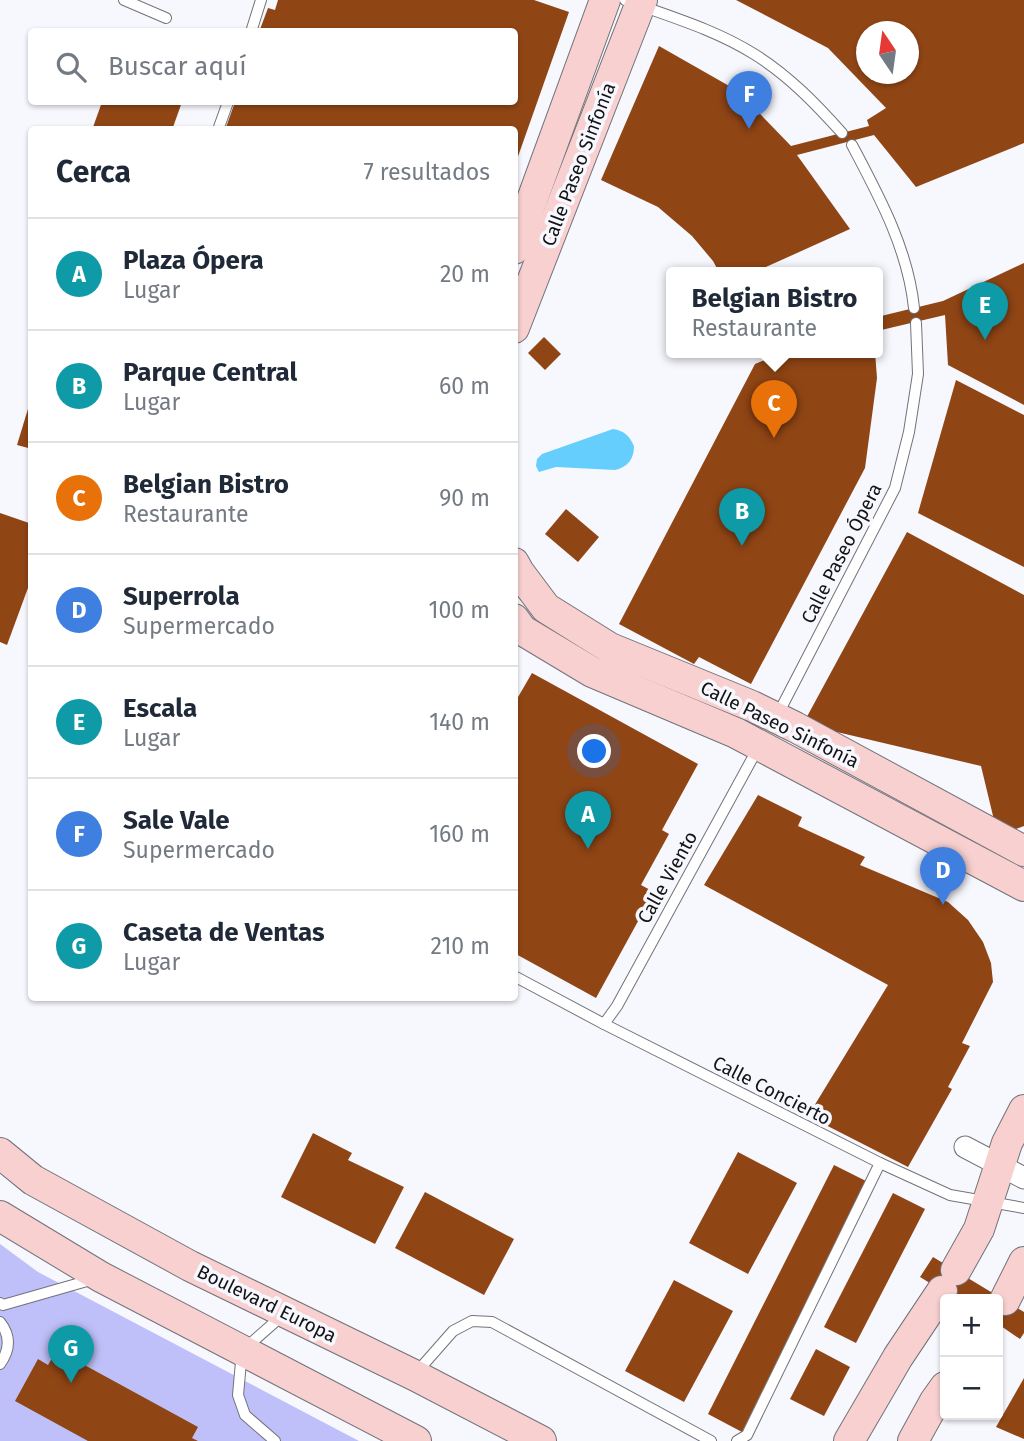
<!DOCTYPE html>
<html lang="es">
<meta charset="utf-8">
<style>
body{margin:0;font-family:"Fira Sans",sans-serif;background:#f6f6f7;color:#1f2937}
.controls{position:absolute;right:21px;bottom:21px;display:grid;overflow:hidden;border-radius:7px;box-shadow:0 2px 5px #0004}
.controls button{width:63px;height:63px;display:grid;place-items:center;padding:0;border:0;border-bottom:2px solid #e0e1e3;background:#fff;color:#1f2937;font:35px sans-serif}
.compass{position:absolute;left:856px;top:21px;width:63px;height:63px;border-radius:50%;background:#fff;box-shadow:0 2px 5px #0004;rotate:347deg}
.you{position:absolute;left:595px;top:752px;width:24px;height:24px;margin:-18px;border:5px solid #fff;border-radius:50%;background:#1a73e8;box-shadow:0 0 0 10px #1a73e833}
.badge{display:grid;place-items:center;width:46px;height:46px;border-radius:50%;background:#1e6499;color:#fff;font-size:23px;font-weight:700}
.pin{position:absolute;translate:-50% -58px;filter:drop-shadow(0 2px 4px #0008)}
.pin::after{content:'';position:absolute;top:37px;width:24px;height:21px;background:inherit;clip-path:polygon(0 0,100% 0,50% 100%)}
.popup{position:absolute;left:666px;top:267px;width:217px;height:91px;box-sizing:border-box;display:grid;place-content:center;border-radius:7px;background:#fff;filter:drop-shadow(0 2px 5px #0005);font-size:23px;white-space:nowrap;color:#747a83}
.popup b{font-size:26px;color:#1f2937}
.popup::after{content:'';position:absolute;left:50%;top:100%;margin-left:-14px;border:14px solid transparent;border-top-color:#fff}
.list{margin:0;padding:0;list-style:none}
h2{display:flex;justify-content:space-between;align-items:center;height:91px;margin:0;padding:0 28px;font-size:30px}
h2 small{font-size:23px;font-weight:400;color:#747a83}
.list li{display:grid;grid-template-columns:46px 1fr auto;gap:21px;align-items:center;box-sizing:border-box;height:112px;padding:0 28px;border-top:2px solid #e0e1e3}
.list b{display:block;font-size:26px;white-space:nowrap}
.list p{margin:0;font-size:23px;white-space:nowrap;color:#747a83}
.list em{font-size:23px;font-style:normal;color:#747a83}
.icon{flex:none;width:38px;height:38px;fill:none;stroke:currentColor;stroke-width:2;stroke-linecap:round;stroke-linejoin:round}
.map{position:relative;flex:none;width:1024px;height:1441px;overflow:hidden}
.search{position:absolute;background:#fff;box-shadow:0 2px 5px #0004;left:28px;top:28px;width:490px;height:77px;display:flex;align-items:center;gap:18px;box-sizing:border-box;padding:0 24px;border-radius:7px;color:#747a83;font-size:26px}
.panel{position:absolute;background:#fff;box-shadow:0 2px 5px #0004;left:28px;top:126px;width:490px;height:875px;border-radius:7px}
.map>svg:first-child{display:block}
.green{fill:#bfc0f9}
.water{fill:#66cefd}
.building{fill:#904515;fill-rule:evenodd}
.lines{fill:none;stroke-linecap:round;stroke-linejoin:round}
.lane-casing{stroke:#72727a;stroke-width:12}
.street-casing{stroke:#72727a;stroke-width:23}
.secondary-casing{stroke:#72727a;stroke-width:32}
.lane{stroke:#fff;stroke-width:10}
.street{stroke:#fff;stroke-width:21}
.secondary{stroke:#f8d0d0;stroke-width:30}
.labels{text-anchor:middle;stroke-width:7;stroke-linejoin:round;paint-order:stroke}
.street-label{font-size:19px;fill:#131316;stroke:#f7f7fe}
</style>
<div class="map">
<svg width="1024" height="1441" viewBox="0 0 1024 1441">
<rect width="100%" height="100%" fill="#f7f7fe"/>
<polygon class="green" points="0,1244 38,1272 359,1441 0,1441"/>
<path class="water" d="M613,429C624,431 629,435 634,446C634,459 628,467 615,470L556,467L539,472L536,466L537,459L542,454Z"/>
<g class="building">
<polygon points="278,0 534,0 569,12 515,165 514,130 225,130 235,102 514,102 514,32 259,32 268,8 275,10"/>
<path d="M736,0H1024V143L916,187L874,135L797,155L850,229L755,272H719L713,261L692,236L658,207L601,180L659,46L738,91L791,146L869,126L867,120L886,108L828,48ZM866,32H908V74H866Z"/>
<polygon points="102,102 182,102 172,130 92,130"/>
<polygon points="1024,263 1024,405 948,365 945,315 877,331 877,317 943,301"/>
<polygon points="544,337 561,354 545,370 528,353"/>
<polygon points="783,352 875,352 877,378 865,468 751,684 699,657 694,664 619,624 755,364"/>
<polygon points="956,380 1024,415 1024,567 918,513"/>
<polygon points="31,399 32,399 32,449 17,445"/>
<polygon points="566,509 599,537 578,562 545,534"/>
<polygon points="0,513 32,524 32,577 7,645 0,642"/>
<polygon points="907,532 1024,595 1024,826 1013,830 994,820 981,766 803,724"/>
<polygon points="532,673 698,764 662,830 669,834 641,885 654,892 596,998 514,953 514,704"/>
<polygon points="758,795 802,817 798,826 865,857 860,865 948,902 968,920 983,942 991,963 993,982 962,1043 970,1046 948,1087 952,1089 908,1167 808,1116 888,985 704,885"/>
<polygon points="313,1133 352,1153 348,1160 404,1187 375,1244 281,1197"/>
<polygon points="738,1152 797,1183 748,1274 689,1243"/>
<polygon points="834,1165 866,1181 742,1432 708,1414"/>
<polygon points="425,1192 514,1239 484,1295 395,1248"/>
<polygon points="893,1193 925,1209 856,1343 824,1327"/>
<polygon points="933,1257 1024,1312 1024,1333 1020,1339 998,1324 998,1299 956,1299 920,1277"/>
<polygon points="674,1280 733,1311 684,1402 625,1371"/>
<polygon points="816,1349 850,1367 824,1416 790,1399"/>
<polygon points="57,1350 198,1427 192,1438 198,1441 88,1441 15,1401 38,1359 48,1365"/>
<polygon points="1024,1378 1024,1439 996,1427"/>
</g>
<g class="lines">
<g class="lane-casing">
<g id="lane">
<polyline points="124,0 166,18"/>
<path d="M625,0C668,16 714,29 754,54C788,75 816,104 842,133"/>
<polyline points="251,32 261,0"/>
<polyline points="218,130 228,102"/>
<path d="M852,145C879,196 908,249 914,308"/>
<polyline points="777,716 895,488 909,432 918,374 916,323"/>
<polyline points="514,976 604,1024 880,1163 950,1195 1024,1208"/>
<polyline points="604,1024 617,1006 758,748"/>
<polyline points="0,1303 3,1305 94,1279"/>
<path d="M0,1322C11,1336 10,1350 0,1364"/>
<polyline points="416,1373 453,1331 472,1321 492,1322 711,1441"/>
<polyline points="275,1441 245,1415 238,1395 242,1351 284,1314"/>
<polyline points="737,1441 747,1435 880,1163"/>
</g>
</g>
<g class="street-casing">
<polyline id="street" points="965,1147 1024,1178"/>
</g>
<g class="secondary-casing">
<g id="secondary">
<polyline points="514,249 605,0"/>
<polyline points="514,328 642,0"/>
<polyline points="514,563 519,572 546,608 610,648 752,706 795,727 1024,851"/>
<polyline points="514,619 522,630 592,672 736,733 1024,886"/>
<polyline points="0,1153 33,1180 190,1266 414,1375 541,1441"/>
<polyline points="0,1216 101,1277 416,1441"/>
<polyline points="956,1270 979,1229 1007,1143 1024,1110"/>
<polyline points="1005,1300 1024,1262"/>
<polyline points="849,1441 898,1357 942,1291"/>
<polyline points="913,1441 935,1401 945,1387"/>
</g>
</g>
<use href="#lane" class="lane"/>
<use href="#street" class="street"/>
<use href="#secondary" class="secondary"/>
</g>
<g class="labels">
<g class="street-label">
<text transform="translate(578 164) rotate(-69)" y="7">Calle Paseo Sinfonía</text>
<text transform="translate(841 553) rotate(-63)" y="7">Calle Paseo Ópera</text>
<text transform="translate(780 724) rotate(26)" y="7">Calle Paseo Sinfonía</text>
<text transform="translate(667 877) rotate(-61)" y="7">Calle Viento</text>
<text transform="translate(772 1090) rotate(27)" y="7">Calle Concierto</text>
<text transform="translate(267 1303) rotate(26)" y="7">Boulevard Europa</text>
</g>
</g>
</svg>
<div class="controls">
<button>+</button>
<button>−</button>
</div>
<svg class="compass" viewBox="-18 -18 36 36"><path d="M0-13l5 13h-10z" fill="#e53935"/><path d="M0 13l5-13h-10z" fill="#747a83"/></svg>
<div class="you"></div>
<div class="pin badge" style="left:588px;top:849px;background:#0f9aa8">A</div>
<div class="pin badge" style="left:742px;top:546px;background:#0f9aa8">B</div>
<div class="pin badge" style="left:774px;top:438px;background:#e8710a">C</div>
<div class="popup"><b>Belgian Bistro</b>Restaurante</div>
<div class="pin badge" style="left:943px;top:905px;background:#3f7fe0">D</div>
<div class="pin badge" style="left:985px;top:340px;background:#0f9aa8">E</div>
<div class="pin badge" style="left:749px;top:129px;background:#3f7fe0">F</div>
<div class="pin badge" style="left:71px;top:1383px;background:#0f9aa8">G</div>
<div class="search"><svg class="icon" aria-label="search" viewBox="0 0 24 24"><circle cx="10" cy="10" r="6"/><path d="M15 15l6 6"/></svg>Buscar aquí</div>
<section class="panel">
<h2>Cerca<small>7 resultados</small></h2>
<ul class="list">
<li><span class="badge" style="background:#0f9aa8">A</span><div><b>Plaza Ópera</b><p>Lugar</p></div><em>20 m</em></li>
<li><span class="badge" style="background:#0f9aa8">B</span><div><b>Parque Central</b><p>Lugar</p></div><em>60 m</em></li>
<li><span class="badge" style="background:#e8710a">C</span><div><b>Belgian Bistro</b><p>Restaurante</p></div><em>90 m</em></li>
<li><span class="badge" style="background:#3f7fe0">D</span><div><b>Superrola</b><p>Supermercado</p></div><em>100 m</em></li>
<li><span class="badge" style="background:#0f9aa8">E</span><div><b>Escala</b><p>Lugar</p></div><em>140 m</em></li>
<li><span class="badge" style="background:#3f7fe0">F</span><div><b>Sale Vale</b><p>Supermercado</p></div><em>160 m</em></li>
<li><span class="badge" style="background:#0f9aa8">G</span><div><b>Caseta de Ventas</b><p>Lugar</p></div><em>210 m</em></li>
</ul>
</section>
</div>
